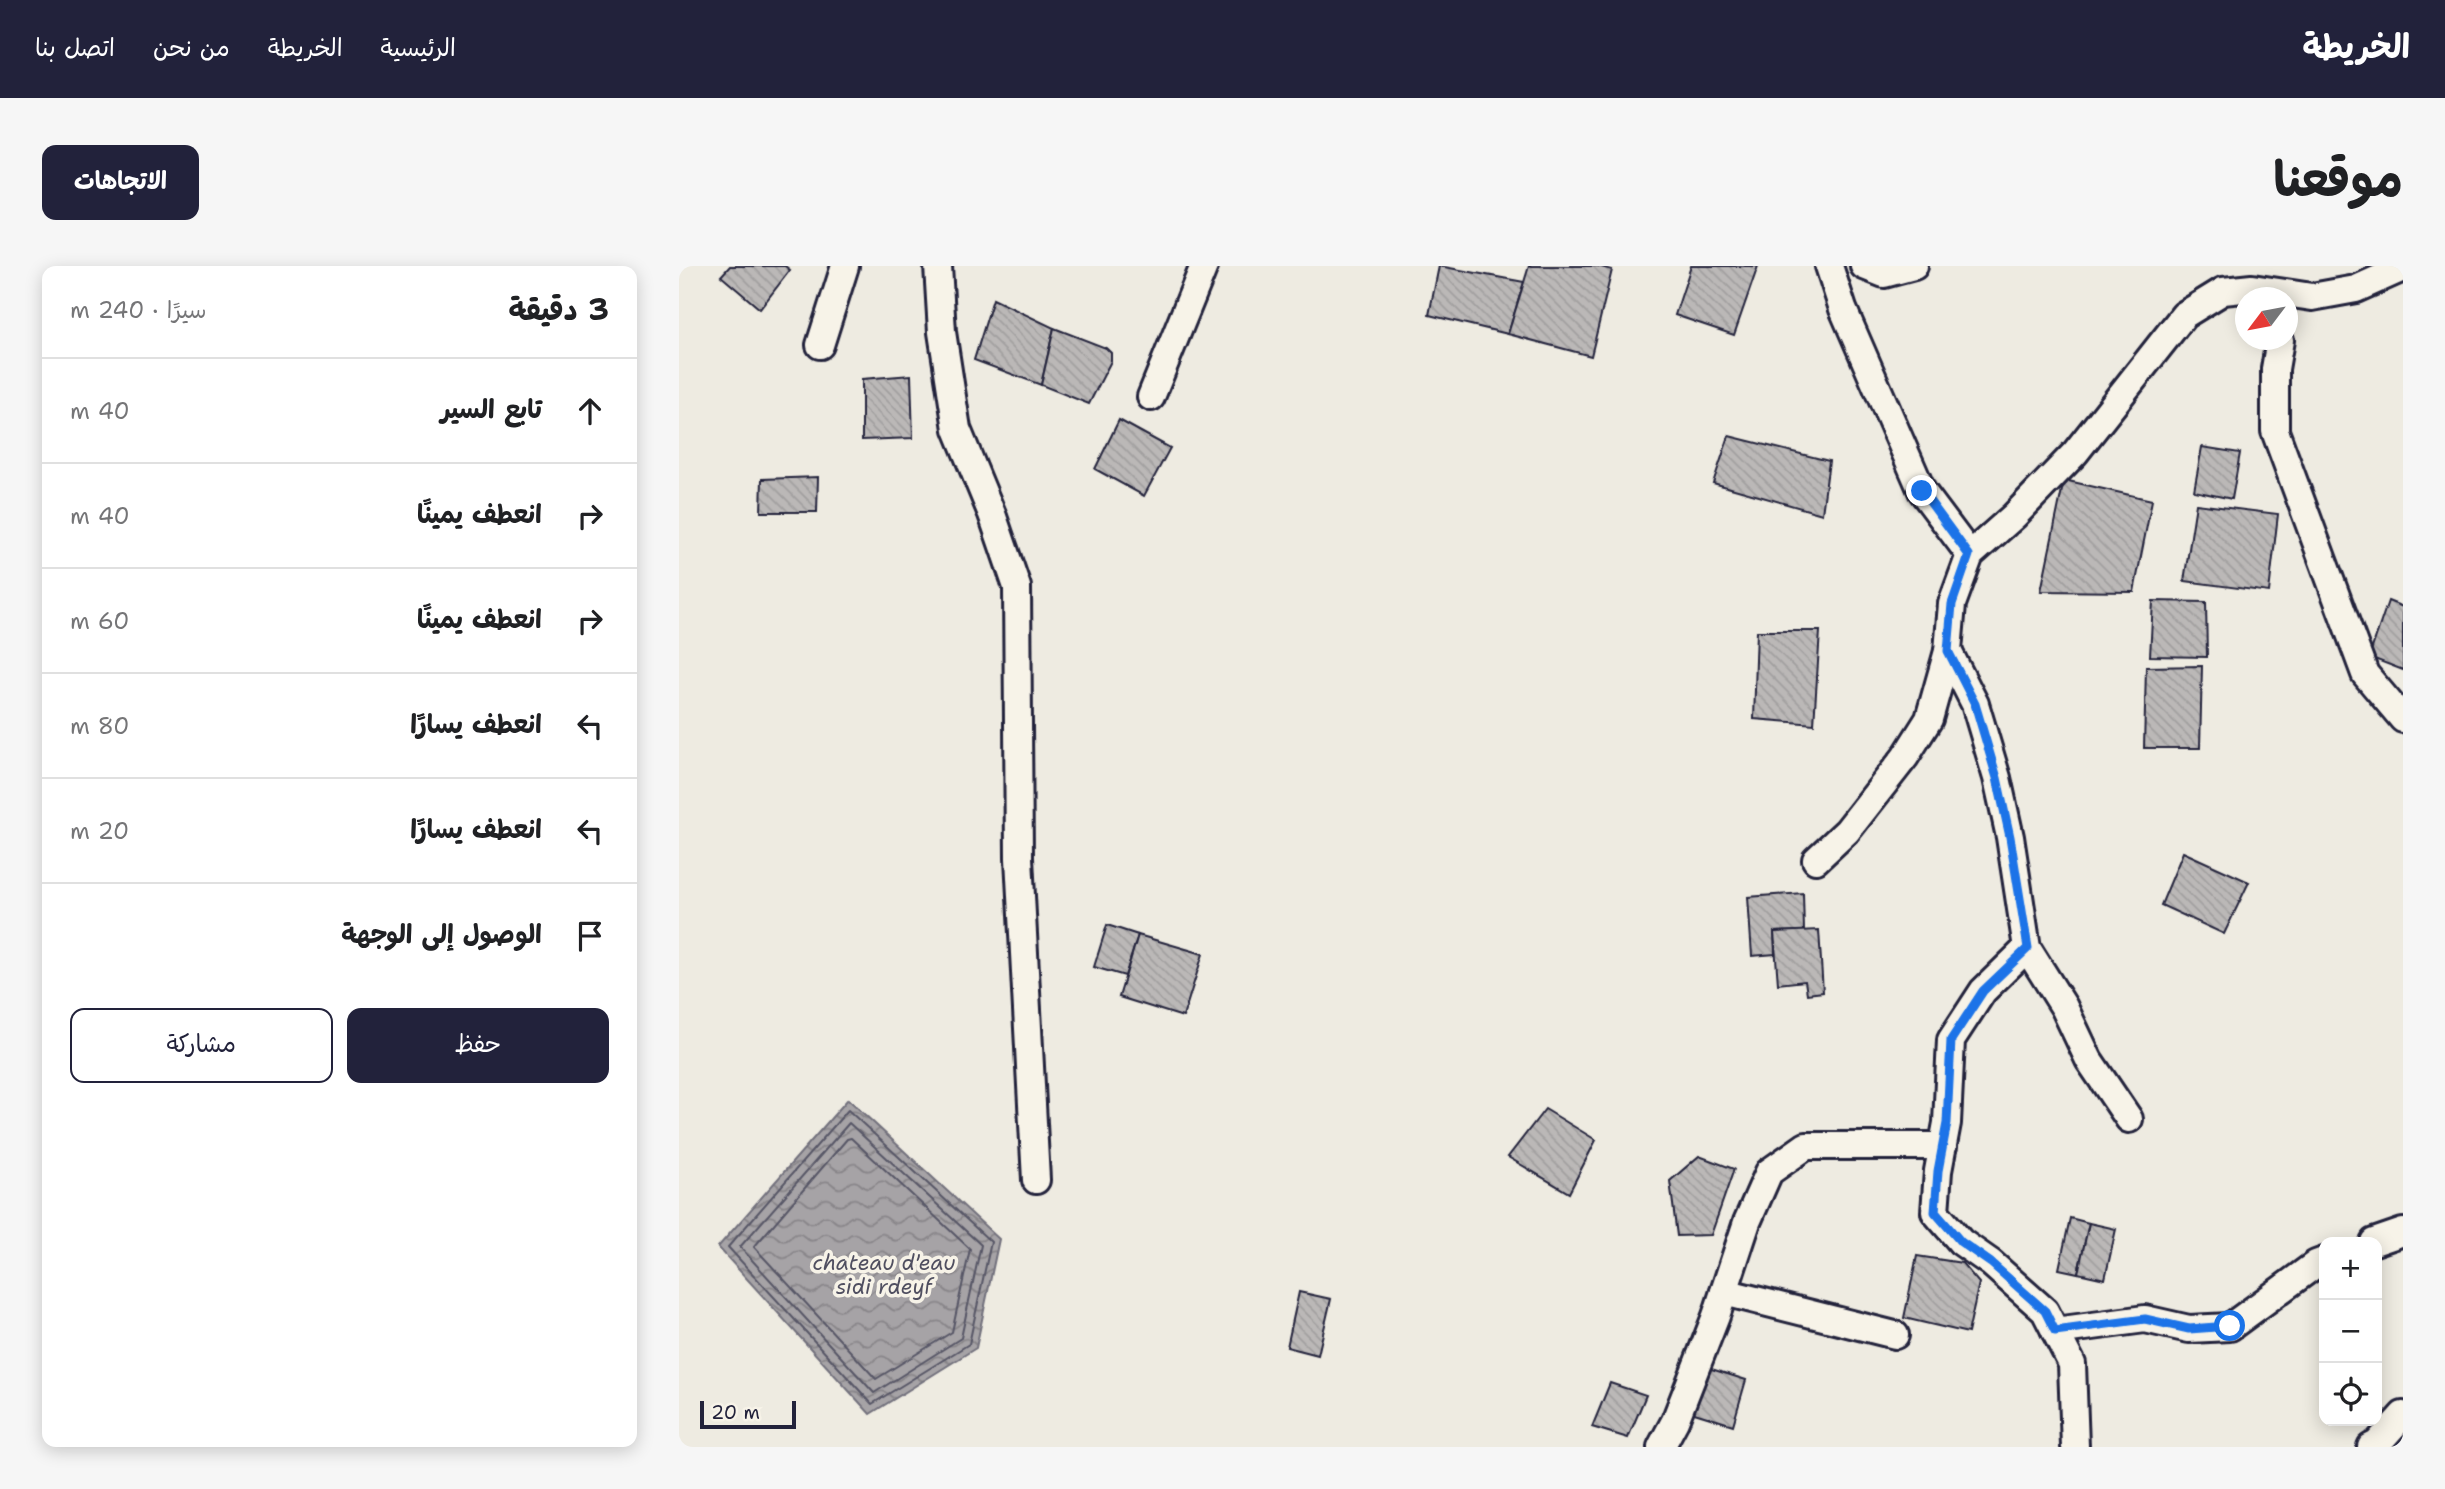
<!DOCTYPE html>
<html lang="ar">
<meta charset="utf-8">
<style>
body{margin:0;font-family:"Shantell Sans","Playpen Sans Arabic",sans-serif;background:#f6f6f6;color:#202124;direction:rtl}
.controls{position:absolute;right:21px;bottom:21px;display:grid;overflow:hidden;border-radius:14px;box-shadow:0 4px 18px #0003}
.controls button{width:63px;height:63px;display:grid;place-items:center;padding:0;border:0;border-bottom:2px solid #e0e0e0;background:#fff;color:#202124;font:35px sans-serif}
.compass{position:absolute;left:1556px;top:21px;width:63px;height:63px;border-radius:50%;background:#fff;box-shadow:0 4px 18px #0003;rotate:238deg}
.scale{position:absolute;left:21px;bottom:18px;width:96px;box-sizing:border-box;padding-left:7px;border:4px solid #22223b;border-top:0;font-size:19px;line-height:24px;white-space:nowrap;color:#22223b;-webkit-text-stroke:5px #f7f3e8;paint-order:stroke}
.stop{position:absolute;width:21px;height:21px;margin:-16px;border:5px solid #1a73e8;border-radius:50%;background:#fff}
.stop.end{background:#1a73e8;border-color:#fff;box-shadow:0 2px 7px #0008}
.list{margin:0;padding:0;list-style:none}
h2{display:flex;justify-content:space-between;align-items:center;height:91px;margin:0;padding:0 28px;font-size:30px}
h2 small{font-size:23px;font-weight:400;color:#757577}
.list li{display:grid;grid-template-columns:46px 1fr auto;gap:21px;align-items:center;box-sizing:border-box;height:105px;padding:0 28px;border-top:2px solid #e0e0e0}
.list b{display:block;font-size:26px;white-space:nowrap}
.list em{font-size:23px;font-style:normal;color:#757577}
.actions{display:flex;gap:14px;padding:21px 28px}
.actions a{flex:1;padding:16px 0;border:2px solid #22223b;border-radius:14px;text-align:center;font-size:24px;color:#22223b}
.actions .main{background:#22223b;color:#fff}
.icon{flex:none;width:38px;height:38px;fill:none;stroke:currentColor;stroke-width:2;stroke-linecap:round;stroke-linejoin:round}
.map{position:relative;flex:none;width:1724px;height:1181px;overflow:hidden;direction:ltr;border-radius:14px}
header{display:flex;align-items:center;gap:42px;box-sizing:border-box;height:98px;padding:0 35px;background:#22223b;color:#fff}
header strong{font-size:33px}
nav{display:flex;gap:38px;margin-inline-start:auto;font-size:24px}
.intro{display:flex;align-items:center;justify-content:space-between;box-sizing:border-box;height:168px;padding:0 42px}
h1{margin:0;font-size:49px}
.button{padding:18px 32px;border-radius:14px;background:#22223b;color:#fff;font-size:24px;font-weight:700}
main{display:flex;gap:42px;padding:0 42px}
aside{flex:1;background:#fff;border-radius:14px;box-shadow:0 4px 18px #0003}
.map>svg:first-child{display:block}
.water{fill:url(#water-waves);stroke:#716f7b;stroke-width:2}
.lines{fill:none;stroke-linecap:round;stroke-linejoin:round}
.shore{stroke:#575666;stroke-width:2}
.building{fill:url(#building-back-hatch);stroke:#22223b;stroke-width:2}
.minor-casing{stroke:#22223b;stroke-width:32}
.minor{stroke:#f7f3e8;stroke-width:26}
.route{stroke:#1a73e8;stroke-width:9}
.labels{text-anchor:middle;stroke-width:7;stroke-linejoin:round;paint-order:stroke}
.water-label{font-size:21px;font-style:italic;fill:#504f60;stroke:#f7f3e8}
</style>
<header>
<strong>الخريطة</strong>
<nav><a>الرئيسية</a><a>الخريطة</a><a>من نحن</a><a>اتصل بنا</a></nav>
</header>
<div class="intro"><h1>موقعنا</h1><a class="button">الاتجاهات</a></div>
<main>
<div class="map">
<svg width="1724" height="1181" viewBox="0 0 1724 1181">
<defs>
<pattern id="water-waves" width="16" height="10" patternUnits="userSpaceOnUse" patternTransform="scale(1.75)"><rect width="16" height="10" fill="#a6a3a6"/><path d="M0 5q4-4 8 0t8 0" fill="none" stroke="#878488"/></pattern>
<pattern id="building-back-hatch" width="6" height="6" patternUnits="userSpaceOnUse" patternTransform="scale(1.75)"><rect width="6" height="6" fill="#bbb8b7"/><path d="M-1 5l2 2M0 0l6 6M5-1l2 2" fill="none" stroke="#a09e9e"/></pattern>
</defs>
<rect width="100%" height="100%" fill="#eeebe1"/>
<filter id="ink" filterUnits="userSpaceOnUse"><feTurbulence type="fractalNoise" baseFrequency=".0143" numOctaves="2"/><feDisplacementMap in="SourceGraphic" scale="14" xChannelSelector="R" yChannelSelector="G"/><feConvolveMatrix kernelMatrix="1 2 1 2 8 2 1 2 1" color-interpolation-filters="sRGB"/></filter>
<g filter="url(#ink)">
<polygon class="water" points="169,833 320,973 297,1082 191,1148 39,981"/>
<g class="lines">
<g class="shore">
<polygon points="169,844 312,976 290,1078 193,1138 49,981"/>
<polygon points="170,857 302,979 282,1072 195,1127 61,981"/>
<polygon points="172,872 291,983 273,1066 197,1113 75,981 168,873"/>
</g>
</g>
<g class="building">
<polygon points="51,0 106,0 111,4 81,43 42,10"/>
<polygon points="760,0 845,16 829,68 750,49"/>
<polygon points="850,0 919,0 933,4 912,90 829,68"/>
<polygon points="1012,0 1079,0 1055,69 996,49"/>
<polygon points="314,33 375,62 362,119 295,94"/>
<polygon points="375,62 427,82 432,87 432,95 410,138 362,119"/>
<polygon points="232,109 234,172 183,174 183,113"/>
<polygon points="440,154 491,182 465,230 416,203"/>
<polygon points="1050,170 1150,195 1143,248 1034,217"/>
<polygon points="1523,181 1561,187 1553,233 1515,225"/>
<polygon points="139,211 138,246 82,246 83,213"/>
<polygon points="1385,214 1473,234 1455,326 1362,325"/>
<polygon points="1517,238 1599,248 1590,326 1505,315"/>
<polygon points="1474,335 1527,336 1528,391 1471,390"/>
<polygon points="1709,335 1724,341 1724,404 1690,391"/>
<polygon points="1078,365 1141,365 1135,458 1075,453"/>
<polygon points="1523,400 1521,482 1465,482 1467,401"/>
<polygon points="1504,586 1570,616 1545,668 1482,639"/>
<polygon points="1124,627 1125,665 1095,666 1096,688 1073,690 1069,631"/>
<polygon points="428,659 459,669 446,710 415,701"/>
<polygon points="1140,664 1144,726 1128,728 1126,715 1099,718 1095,666"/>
<polygon points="459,669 524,688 504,751 440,731"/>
<polygon points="866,843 917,874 890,927 829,891"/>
<polygon points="1020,890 1055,903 1032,969 998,970 991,915"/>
<polygon points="1391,952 1410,957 1399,1007 1380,1003"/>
<polygon points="1410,957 1437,963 1426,1013 1399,1007"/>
<polygon points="1238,990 1283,997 1300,1017 1289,1067 1225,1052"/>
<polygon points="620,1026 652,1033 639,1089 608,1081"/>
<polygon points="1023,1100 1067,1114 1054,1159 1009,1145"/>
<polygon points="931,1117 967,1129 949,1172 913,1161"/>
</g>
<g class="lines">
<g class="minor-casing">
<g id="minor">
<polyline points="259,0 263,66 278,163 313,248 338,321 340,592 357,914"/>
<polyline points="1150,0 1164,43 1243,225 1291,289"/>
<polyline points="1185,0 1205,8 1235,0"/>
<polyline points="1601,74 1596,103 1596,165 1686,408 1724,453"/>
<polyline points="141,79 166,0"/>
<polyline points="472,131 525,0"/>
<polyline points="1269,385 1296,438 1318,512 1331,571 1348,682 1385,741 1410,794 1450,853"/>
<polyline points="1137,594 1168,565 1226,491 1250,453 1269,385 1273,338 1291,289 1335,250 1396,187 1505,49 1544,25 1573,22 1633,31 1677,23 1724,2"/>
<polyline points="1348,682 1304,725 1272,774 1268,857 1259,905 1256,946 1282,976 1312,997 1366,1045 1393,1098 1396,1181"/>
<polyline points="1695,976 1724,966"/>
<polyline points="1045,1026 1216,1069"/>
<polyline points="1376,1065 1466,1053 1510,1063 1551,1061 1637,998 1645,995"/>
<polyline points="982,1181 996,1155 1037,1050 1068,956 1090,906 1127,880 1264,880"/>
<polyline points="1692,1181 1698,1178 1724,1149"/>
</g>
</g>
<use href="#minor" class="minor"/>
</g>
</g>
<g class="lines" filter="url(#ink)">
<polyline class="route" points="1243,225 1290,289 1273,338 1269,385 1296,438 1318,512 1331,571 1349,682 1304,725 1272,774 1268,857 1259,905 1256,946 1282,976 1312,997 1366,1045 1376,1065 1466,1053 1510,1063 1551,1060"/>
</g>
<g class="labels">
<g class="water-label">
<text x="205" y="1004">chateau d'eau<tspan x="205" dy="24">sidi rdeyf</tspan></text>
</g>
</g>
</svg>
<div class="controls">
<button>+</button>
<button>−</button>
<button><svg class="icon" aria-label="locate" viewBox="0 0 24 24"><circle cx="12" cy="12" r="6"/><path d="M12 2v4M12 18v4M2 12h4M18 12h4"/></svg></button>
</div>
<svg class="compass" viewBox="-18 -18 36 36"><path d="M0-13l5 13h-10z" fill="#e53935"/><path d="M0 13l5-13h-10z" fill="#757577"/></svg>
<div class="scale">20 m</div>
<div class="stop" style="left:1551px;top:1060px"></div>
<div class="stop end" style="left:1243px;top:225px"></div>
</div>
<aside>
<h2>3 دقيقة<small>سيرًا · 240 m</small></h2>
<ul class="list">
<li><svg class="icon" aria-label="ahead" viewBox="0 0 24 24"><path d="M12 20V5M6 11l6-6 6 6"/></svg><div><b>تابع السير</b></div><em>40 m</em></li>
<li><svg class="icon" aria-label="right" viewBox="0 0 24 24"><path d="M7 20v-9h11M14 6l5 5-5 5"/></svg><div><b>انعطف يمينًا</b></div><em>40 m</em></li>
<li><svg class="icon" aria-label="right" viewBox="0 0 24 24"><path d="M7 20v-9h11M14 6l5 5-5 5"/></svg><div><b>انعطف يمينًا</b></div><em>60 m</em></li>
<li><svg class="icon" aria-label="left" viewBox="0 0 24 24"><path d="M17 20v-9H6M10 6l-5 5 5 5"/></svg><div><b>انعطف يسارًا</b></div><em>80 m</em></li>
<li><svg class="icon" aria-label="left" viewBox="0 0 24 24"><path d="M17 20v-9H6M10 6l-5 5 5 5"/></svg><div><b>انعطف يسارًا</b></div><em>20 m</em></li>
<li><svg class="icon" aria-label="arrive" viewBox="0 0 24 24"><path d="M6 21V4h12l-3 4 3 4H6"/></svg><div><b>الوصول إلى الوجهة</b></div></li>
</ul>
<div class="actions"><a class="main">حفظ</a><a>مشاركة</a></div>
</aside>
</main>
